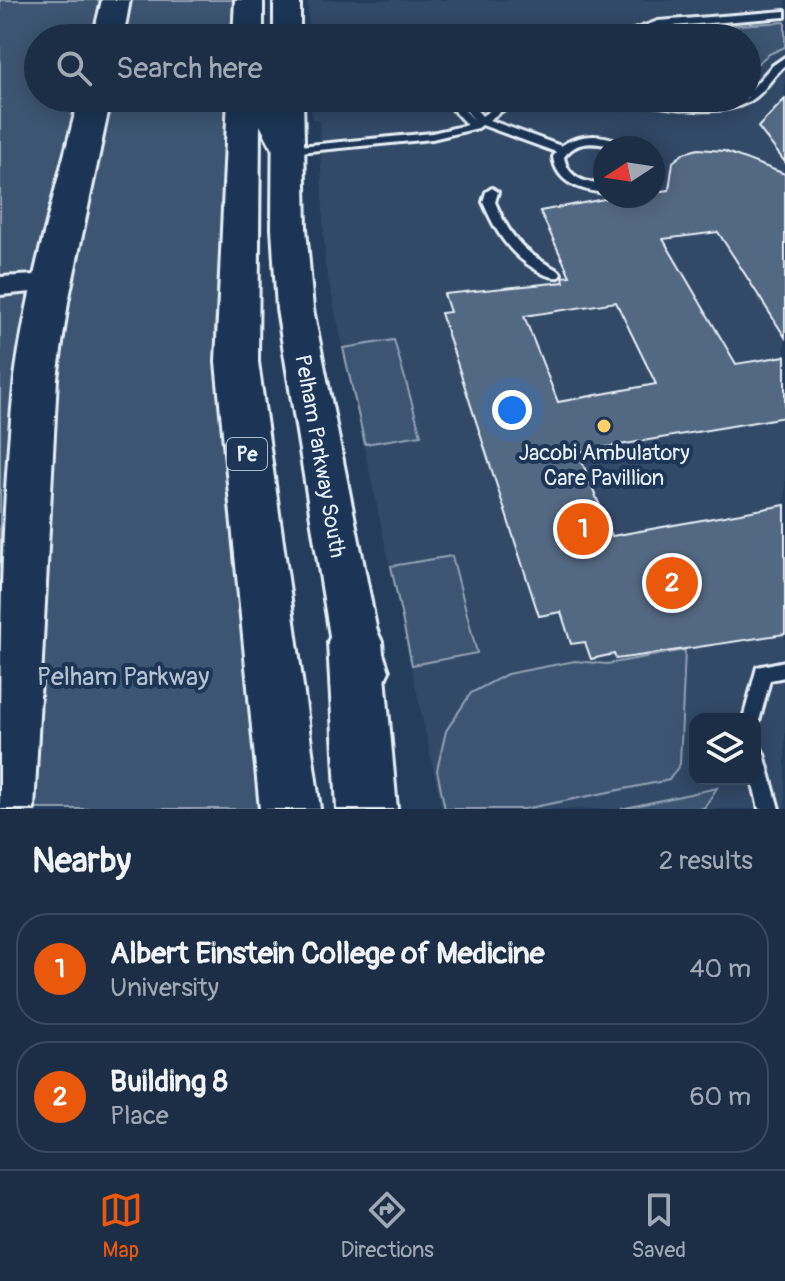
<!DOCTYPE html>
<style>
body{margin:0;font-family:Pangolin,sans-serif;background:#25364d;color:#f1f3f6}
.controls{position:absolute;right:24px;bottom:24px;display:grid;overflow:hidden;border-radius:16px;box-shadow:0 4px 20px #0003}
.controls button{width:72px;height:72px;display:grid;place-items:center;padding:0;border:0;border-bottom:2px solid #3a4a5f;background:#1c2e46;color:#f1f3f6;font:40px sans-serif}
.compass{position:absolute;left:593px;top:136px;width:72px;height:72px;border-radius:50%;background:#1c2e46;box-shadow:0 4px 20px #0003;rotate:258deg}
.you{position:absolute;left:512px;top:410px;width:28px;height:28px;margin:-20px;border:6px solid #fff;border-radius:50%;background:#1a73e8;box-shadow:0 0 0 12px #1a73e833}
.badge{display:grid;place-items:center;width:52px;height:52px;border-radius:50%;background:#ea580c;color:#fff;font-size:26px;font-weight:700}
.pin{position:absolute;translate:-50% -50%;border:4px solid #fff;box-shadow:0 2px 8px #0006}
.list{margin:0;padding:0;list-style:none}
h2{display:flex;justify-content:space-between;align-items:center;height:104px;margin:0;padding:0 32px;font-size:34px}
h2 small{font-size:26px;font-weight:400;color:#a0a8b3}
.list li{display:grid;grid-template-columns:52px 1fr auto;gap:24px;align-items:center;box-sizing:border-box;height:112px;margin:0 16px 16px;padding:0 16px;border:2px solid #3a4a5f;border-radius:32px}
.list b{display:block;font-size:30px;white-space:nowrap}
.list p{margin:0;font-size:26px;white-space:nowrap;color:#a0a8b3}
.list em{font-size:26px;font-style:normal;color:#a0a8b3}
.icon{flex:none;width:44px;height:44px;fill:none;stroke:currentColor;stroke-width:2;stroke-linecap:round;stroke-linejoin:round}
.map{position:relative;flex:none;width:785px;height:809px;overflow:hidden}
.search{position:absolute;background:#1c2e46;box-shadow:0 4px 20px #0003;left:24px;right:24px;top:24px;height:88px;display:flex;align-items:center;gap:20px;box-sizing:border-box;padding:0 28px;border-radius:44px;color:#a0a8b3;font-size:30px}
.sheet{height:360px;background:#1c2e46}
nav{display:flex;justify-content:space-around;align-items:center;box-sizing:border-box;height:112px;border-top:2px solid #3a4a5f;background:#1c2e46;font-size:22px;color:#a0a8b3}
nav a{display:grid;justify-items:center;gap:4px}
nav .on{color:#ea580c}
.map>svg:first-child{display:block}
.built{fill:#334a68;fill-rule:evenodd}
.green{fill:#3e5472;stroke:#93a2b5;stroke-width:2}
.building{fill:#536782;stroke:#e8f1f8;stroke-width:2;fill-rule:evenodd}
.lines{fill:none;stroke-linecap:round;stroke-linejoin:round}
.lane-casing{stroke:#e8f1f8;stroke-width:6}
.street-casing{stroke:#e8f1f8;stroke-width:6}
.secondary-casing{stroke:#e8f1f8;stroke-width:6}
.primary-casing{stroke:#e8f1f8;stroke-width:6}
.lane{fill:#1d3557;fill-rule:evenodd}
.street{fill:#1d3557;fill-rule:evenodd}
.secondary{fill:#1d3557;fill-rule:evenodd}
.primary{fill:#1d3557;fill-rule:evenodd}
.poi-dot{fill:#ffd166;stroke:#1d3557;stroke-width:3}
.labels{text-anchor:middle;stroke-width:8;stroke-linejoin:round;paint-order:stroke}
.shield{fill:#1d3557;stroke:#abb9c8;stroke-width:2}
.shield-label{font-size:20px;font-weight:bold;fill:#e8f1f8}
.poi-label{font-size:22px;fill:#e8f1f8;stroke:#1d3557}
.street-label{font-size:22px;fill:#e8f1f8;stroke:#1d3557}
.near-park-label{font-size:26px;fill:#b5c2d0;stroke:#1d3557}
</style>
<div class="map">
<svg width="785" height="809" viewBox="0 0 785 809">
<rect width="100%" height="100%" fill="#253d5d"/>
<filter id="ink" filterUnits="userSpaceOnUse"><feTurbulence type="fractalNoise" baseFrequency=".0125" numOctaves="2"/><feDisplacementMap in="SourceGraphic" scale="16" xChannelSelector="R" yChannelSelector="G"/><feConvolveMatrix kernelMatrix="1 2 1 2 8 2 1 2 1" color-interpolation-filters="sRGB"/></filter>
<g filter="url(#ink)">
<path class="built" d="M308,0H785V809H442L325,264L319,120H312L311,98H747V38H309ZM605,148H653V196H605ZM695,719H755V779H695Z"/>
<g class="green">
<polygon points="0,0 236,0 233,38 38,38 38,98 229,98 215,330 263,809 0,809"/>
<polygon points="785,22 785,47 769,54 747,72 747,38 635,38 663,30"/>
<polygon points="394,340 421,435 365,444 343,348"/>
<polygon points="452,556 477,653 412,665 391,566"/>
<polygon points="685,650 680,764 669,780 524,809 445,809 437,770 446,731 471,693 507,674 575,661 607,664"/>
<polygon points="717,788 704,808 700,809 621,809"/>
</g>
<g class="building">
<polygon points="785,99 785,162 758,127"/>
<path d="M698,149L724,151L785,174V337L718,232L663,239L736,364L785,356V417L578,452L612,536L785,505V634L645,655L616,659L614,654L591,659L585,642L571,644L561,612L539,616L441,313L450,312L444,294L564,282L563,277L570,276L540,211L615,197L653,196V192L669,190L673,162L684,153ZM616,302L656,384L558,402L524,316Z"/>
</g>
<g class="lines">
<g class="lane-casing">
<g id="lane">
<polygon points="785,11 785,17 659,27 626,38 612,38 658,21"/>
<path d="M785,57V65C774,74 767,88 756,97C725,122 662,105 626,101L621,98H649L708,104L747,98V94L772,66Z"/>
<path d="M442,98H453L475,121L456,98H466L482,116L508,98H520L489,120L561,146C581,132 611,133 630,148C606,148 582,133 564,157C568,179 586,183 605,185V193C581,190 557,184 553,157L556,152L482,125L478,128L432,139L289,153L284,150L289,147L432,133L467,125Z"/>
<path d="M492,188L498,192L495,202C510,238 524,253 559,271L561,274L559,277C550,278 543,274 535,269C508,253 495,230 483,202L486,192Z"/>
<polygon points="785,661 785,677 770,680 758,725 755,727 755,719 743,719 757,667"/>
<polygon points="755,745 761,748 764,754 779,809 759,809 752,779 755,779"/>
</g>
</g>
<g class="street-casing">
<polygon id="street" points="54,274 63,277 66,283 63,289 0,295 0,277"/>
</g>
<g class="secondary-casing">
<g id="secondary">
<rect x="274" y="0" width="26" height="38"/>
<polygon points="273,98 303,98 306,228 313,309 379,642 389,671 381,688 364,695 347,688 331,642 277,309 272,228"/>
</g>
</g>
<g class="primary-casing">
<g id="primary">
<polygon points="102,0 130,0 123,38 93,38"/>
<polygon points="235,0 263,0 263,38 233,38"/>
<path d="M79,98H111L68,302L57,378L34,809H0C0,665 0,520 15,377C28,283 56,190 79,98Z"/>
<polygon points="228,98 284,98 287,114 306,150 301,157 289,160 277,157 260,125 258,362 320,809 260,809 216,362"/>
<polygon points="355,617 374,624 382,642 397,809 337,809 328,642 336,624"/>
</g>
</g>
<use href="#lane" class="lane"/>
<use href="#street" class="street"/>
<use href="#secondary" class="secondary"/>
<use href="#primary" class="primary"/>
</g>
</g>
<circle class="poi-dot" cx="604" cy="426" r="8"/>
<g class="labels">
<rect class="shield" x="227" y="438" width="40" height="32" rx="6"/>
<g class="shield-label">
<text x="247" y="461">Pe</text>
</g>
<g class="poi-label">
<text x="604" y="460">Jacobi Ambulatory<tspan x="604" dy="25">Care Pavillion</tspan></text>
</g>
<g class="street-label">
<text transform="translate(321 456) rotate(80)" y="8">Pelham Parkway South</text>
</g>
<g class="near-park-label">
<text x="123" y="685">Pelham Parkway</text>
</g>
</g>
</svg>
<div class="controls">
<button><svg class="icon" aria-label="layers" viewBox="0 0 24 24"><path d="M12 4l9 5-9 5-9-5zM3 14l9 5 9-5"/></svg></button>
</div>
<svg class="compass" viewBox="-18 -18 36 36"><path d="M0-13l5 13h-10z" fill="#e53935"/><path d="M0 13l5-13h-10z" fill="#a0a8b3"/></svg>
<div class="you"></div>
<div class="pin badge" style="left:583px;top:529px">1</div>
<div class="pin badge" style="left:672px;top:583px">2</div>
<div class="search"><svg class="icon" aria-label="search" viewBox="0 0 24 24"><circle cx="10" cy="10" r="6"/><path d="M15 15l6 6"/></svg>Search here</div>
</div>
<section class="sheet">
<h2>Nearby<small>2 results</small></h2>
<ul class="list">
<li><span class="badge">1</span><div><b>Albert Einstein College of Medicine</b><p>University</p></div><em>40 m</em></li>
<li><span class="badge">2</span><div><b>Building 8</b><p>Place</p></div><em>60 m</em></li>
</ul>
</section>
<nav>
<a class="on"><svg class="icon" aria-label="map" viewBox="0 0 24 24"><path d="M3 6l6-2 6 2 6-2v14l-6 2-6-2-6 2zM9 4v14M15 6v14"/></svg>Map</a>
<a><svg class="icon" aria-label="directions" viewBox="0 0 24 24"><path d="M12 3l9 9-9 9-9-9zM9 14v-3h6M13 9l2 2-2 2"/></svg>Directions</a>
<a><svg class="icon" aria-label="saved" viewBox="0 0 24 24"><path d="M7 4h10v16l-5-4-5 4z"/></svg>Saved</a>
</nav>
